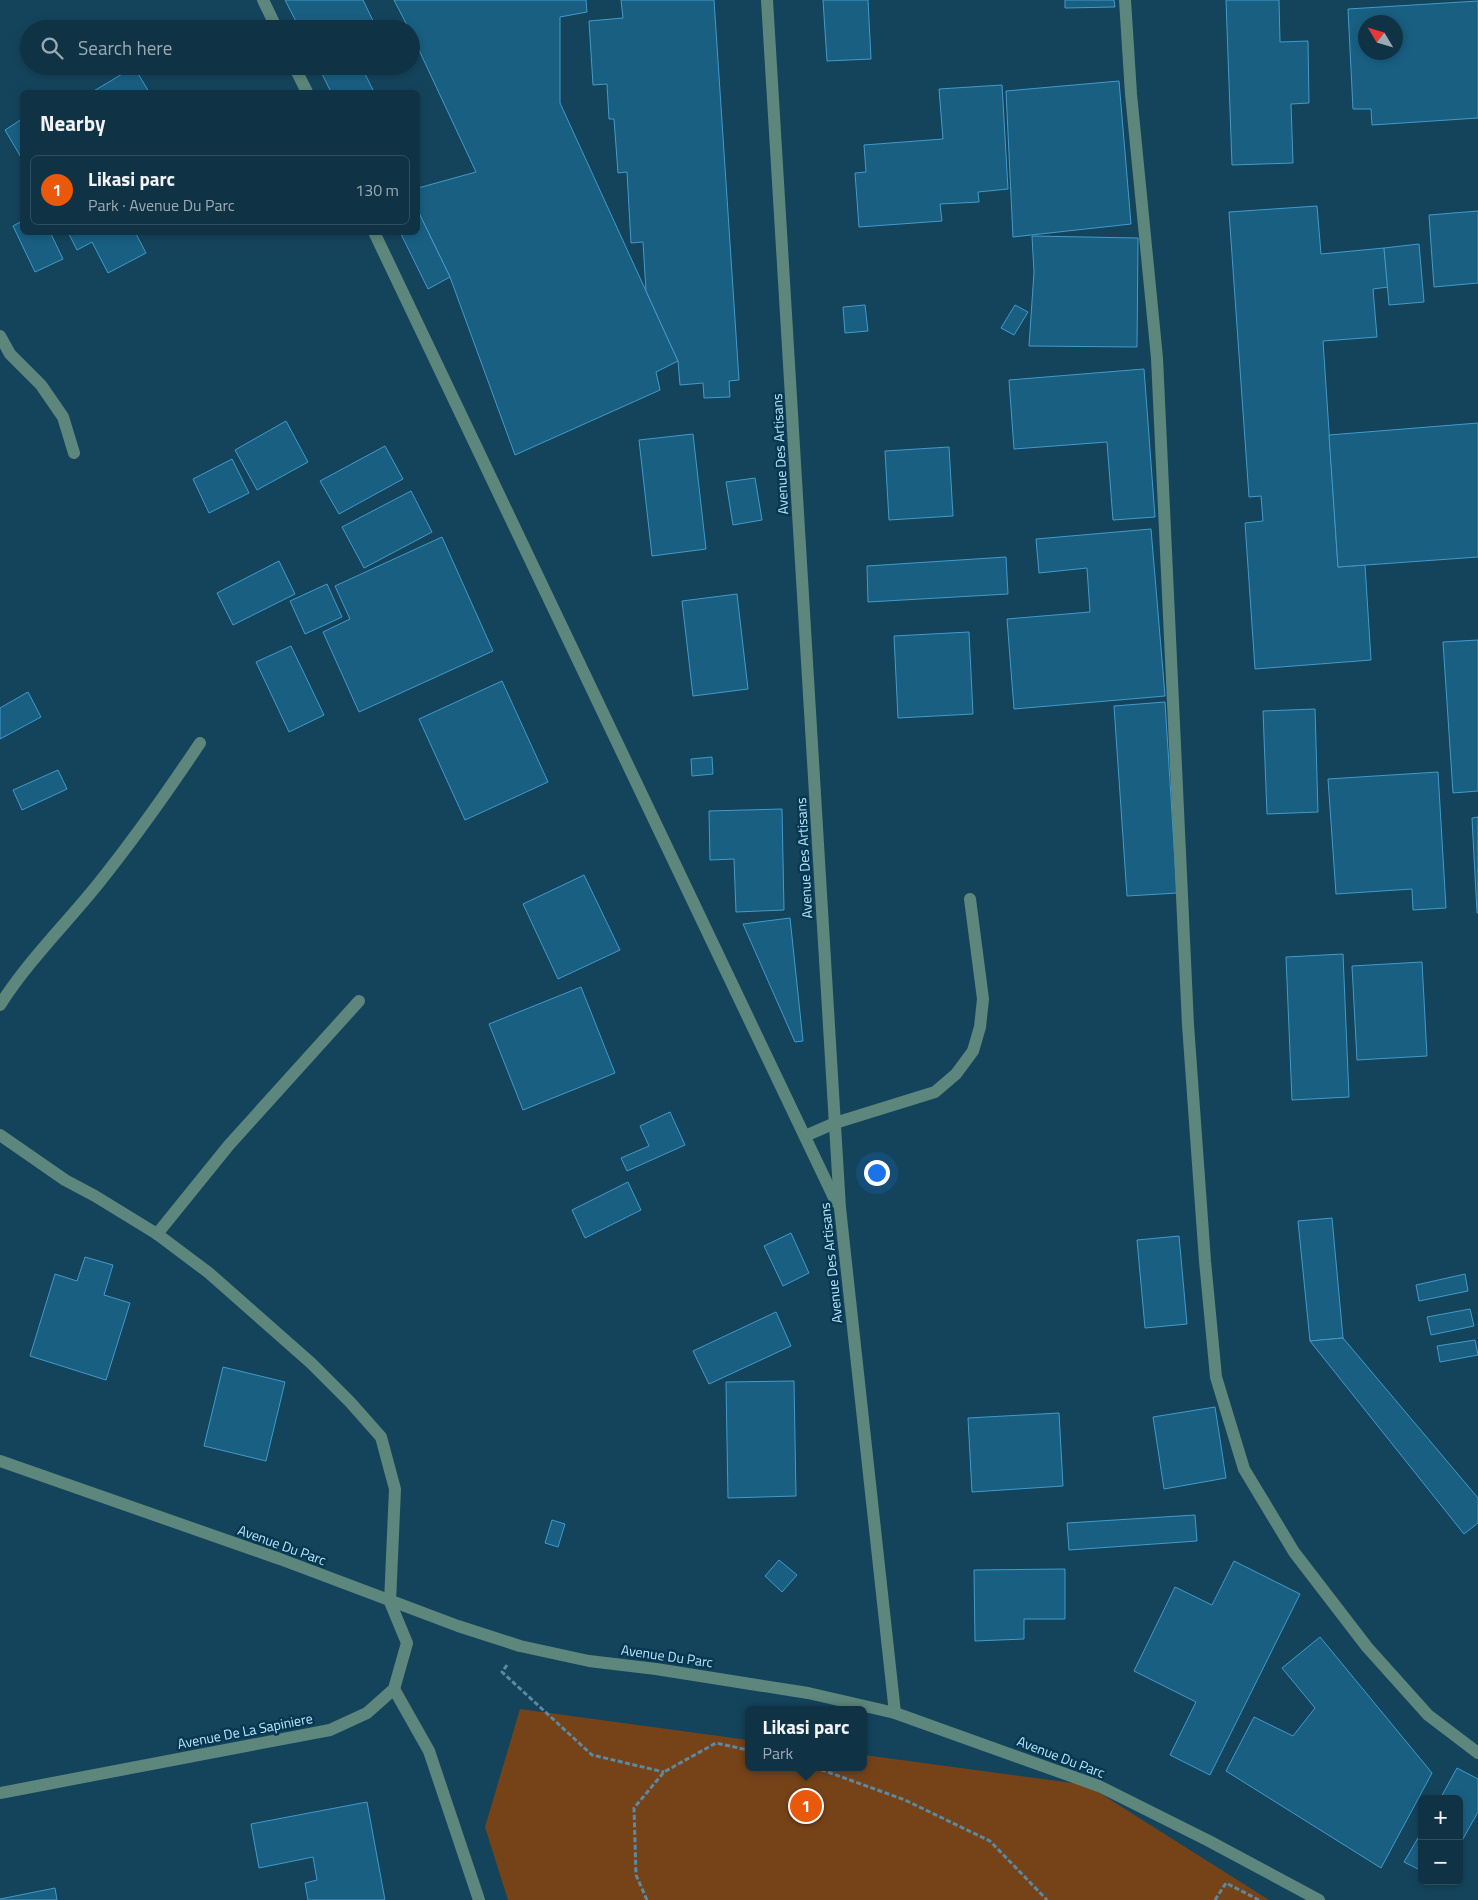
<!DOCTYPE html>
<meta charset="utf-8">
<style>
body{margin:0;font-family:"Titillium Web",sans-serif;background:#183b4c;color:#f1f3f6}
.controls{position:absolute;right:15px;bottom:15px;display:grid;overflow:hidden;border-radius:8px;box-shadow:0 2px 8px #0003}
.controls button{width:45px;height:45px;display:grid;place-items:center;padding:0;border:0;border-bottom:1px solid #2f4e5e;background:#0f3345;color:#f1f3f6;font:25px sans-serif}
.compass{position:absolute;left:1358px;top:15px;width:45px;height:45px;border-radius:50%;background:#0f3345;box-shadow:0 2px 8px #0003;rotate:308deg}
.you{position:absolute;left:876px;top:1172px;width:18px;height:18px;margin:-12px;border:4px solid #fff;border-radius:50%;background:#1a73e8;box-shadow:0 0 0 8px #1a73e833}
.badge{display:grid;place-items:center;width:32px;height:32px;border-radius:50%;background:#ea580c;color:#fff;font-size:16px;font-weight:700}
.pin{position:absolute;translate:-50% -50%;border:2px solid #fff;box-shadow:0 1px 5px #0006}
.popup{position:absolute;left:745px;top:1706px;width:122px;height:65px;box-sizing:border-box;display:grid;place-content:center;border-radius:8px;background:#0f3345;filter:drop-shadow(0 1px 4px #0005);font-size:16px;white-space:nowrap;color:#9baab3}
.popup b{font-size:19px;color:#f1f3f6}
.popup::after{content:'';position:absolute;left:50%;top:100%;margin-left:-10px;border:10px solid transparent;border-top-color:#0f3345}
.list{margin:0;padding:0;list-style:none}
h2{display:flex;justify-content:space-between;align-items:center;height:65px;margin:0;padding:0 20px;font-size:21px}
h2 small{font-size:16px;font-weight:400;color:#9baab3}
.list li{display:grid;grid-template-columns:32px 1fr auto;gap:15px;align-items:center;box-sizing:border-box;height:70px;margin:0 10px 10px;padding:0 10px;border:1px solid #2f4e5e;border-radius:8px}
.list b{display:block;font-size:19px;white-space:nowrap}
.list p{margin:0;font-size:16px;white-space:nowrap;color:#9baab3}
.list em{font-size:16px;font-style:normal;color:#9baab3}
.icon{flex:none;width:28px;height:28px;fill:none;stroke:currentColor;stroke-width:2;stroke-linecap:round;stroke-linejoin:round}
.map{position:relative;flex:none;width:1478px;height:1900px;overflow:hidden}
.search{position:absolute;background:#0f3345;box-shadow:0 2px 8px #0003;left:20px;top:20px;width:400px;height:55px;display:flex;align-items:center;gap:12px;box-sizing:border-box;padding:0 18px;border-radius:28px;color:#9baab3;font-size:19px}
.panel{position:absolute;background:#0f3345;box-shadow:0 2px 8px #0003;left:20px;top:90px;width:400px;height:145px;border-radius:8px}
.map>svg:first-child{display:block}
.green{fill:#764319}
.building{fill:#195f82;stroke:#439aca;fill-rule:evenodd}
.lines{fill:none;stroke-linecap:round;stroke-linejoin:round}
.path{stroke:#5c89a2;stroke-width:3;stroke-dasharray:5 2.5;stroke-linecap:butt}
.minor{stroke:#5d877c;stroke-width:12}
.labels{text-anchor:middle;stroke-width:5;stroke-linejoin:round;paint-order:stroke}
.street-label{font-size:14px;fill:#bce4fe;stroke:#063951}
</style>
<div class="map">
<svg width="1478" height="1900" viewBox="0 0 1478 1900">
<rect width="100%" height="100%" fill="#14445c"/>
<polygon class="green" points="520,1709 748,1740 748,1767 864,1767 864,1755 1087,1785 1269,1900 508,1900 485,1827"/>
<g class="building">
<polygon points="285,0 363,0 377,29 300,29"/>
<polygon points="394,0 586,0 587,12 560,17 560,103 678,361 656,372 660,390 515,455 450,277 418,211 418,188 476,172 411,33 411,29 409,29"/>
<polygon points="621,0 714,0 739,380 729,381 730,397 704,398 703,383 680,385 678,361 646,291 643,242 631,243 627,172 618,173 614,119 609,119 607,84 593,85 589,21 623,18"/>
<polygon points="823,0 868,0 871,59 827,61"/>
<polygon points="1065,0 1114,0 1115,7 1065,8"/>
<polygon points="1226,0 1279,0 1280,42 1308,41 1309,103 1291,104 1293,163 1232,165"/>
<path d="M1478,1V118L1372,125L1371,109H1353L1348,9ZM1366,22H1396V52H1366Z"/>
<polygon points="318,66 380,66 365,74 374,92 331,92"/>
<polygon points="134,67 149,92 92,92"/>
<polygon points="1119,81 1131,224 1013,237 1006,91"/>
<polygon points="1002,85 1008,189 978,192 979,202 940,204 942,221 859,227 855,173 866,172 864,145 943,139 939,89"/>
<polygon points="22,119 22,159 5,130"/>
<polygon points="1317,206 1321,254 1384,248 1388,287 1373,289 1377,337 1323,341 1338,567 1365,565 1371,660 1255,669 1245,523 1263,521 1261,496 1249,497 1229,212"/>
<polygon points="418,211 450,277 428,289 400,232 418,232"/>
<polygon points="1478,211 1478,283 1434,287 1429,215"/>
<polygon points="22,221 22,232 50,232 63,259 35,272 13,226"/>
<polygon points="68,232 135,232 146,253 108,273 92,242 77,250"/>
<polygon points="1032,236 1138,238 1137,347 1029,346 1034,272"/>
<polygon points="1419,244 1424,302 1389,305 1384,248"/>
<polygon points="865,305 868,331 845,333 843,307"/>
<polygon points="1015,305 1028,312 1014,335 1001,328"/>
<polygon points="1144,369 1155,517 1113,520 1107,442 1014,449 1009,380"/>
<polygon points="286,421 308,462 257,490 235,450"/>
<polygon points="1478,423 1478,557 1338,567 1329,435"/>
<polygon points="693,434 706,549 652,556 639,440"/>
<polygon points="385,446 403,479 339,514 320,481"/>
<polygon points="949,447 953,516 889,520 885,451"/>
<polygon points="232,459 249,493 209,513 193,479"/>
<polygon points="755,478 762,520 733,525 726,482"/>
<polygon points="411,491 432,532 364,568 342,527"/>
<polygon points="1151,529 1165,696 1014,709 1007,619 1090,612 1087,568 1039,573 1036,539"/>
<polygon points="442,537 493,651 359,712 323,632 350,619 335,586"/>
<polygon points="1006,557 1008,594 868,602 867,566"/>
<polygon points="279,561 295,594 233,625 217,593"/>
<polygon points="327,584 342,617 305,634 290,601"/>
<polygon points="737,594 748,689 693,696 682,601"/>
<polygon points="969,632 973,714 898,718 894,636"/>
<polygon points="1478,640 1478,791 1453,793 1443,642"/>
<polygon points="291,646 324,715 289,732 256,662"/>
<polygon points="502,681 548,782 465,820 419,719"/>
<polygon points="28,692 41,717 0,739 0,708"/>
<polygon points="1165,702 1177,893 1127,896 1114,706"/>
<polygon points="1315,709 1318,812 1267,814 1263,711"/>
<polygon points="712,757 713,774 692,776 691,759"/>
<polygon points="58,770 67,789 22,810 13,790"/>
<polygon points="1438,772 1446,908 1413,910 1412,889 1336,894 1328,779"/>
<polygon points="782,809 784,910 736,912 734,859 710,860 709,811"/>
<polygon points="1478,817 1478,913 1477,913 1472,818"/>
<polygon points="584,875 620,950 558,979 523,904"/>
<polygon points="790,918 803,1041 795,1042 743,924"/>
<polygon points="1343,954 1349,1097 1292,1100 1286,957"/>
<polygon points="1422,962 1427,1056 1357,1060 1352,966"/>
<polygon points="581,987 615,1073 523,1110 489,1024"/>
<polygon points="670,1112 685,1145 627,1171 621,1158 649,1146 640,1126"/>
<polygon points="628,1182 641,1210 585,1238 572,1210"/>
<polygon points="1332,1218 1343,1338 1310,1341 1298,1221"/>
<polygon points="791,1233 809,1273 783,1286 764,1246"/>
<polygon points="1179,1236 1187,1324 1145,1328 1137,1240"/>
<polygon points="85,1257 113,1265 104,1295 130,1303 106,1380 30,1356 55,1274 77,1281"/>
<polygon points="1465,1274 1468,1291 1419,1301 1416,1285"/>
<polygon points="1470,1309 1474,1326 1431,1335 1427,1317"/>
<polygon points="776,1312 791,1346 709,1384 693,1351"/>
<polygon points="1343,1338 1478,1498 1478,1523 1464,1534 1310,1341"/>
<polygon points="1475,1340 1478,1355 1440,1362 1437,1346"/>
<polygon points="223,1367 285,1382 266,1461 204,1446"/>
<polygon points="794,1381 796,1496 728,1498 726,1382"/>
<polygon points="1215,1407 1226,1478 1164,1489 1153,1417"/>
<polygon points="1059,1413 1063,1486 972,1492 968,1418"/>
<polygon points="1195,1515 1197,1541 1069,1550 1067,1523"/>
<polygon points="552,1520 565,1524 558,1547 545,1543"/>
<polygon points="779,1560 797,1575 782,1592 765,1576"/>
<polygon points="1234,1561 1300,1594 1210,1775 1170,1755 1196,1702 1134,1671 1175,1587 1212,1605"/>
<polygon points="1065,1569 1065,1619 1024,1619 1024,1639 975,1641 974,1570"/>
<polygon points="1320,1637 1432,1773 1381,1868 1226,1771 1254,1717 1293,1736 1315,1708 1282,1668"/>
<polygon points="1457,1768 1478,1779 1478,1812 1459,1846 1459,1799 1440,1799"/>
<polygon points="367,1802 385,1900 308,1900 305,1883 317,1880 313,1857 259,1868 251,1824"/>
<polygon points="1422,1831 1422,1871 1404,1862"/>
<polygon points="55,1888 57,1900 0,1900 0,1899"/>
</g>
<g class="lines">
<g class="path">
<polyline points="507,1665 502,1672 592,1755 664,1772"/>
<polyline points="814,1767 905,1800 990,1841 1047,1900"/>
<polyline points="647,1900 636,1875 634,1808 664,1772 716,1743 748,1750"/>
<polyline points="1215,1900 1226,1883 1259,1900"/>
</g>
<g class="minor">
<polyline points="263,0 277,29"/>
<polyline points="767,0 840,1208 895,1713"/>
<polyline points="1125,0 1131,94 1157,358 1188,1025 1205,1261 1216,1377 1244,1469 1294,1552 1367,1647 1428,1715 1478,1753"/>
<polyline points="294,66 307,92"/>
<polyline points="374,232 836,1202"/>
<polyline points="0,336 10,354 41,385 63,417 74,453"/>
<path d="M0,1005C28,961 65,925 98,884C134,839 168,791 200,743"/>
<polyline points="0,1135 65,1180 95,1196 157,1234 209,1273 311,1363 350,1402 381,1437 395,1489 390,1602 407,1643 394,1689 367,1713 330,1730 0,1793"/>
<polyline points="805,1136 835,1123 935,1092 956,1074 973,1051 980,1027 983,999 970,899"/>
<polyline points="157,1234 229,1145 359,1001"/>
<polyline points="0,1461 280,1559 458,1626 520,1646 589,1661 656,1669 808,1693 895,1713 1099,1786 1209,1841 1319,1900"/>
<polyline points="394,1689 429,1751 479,1900"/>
</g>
</g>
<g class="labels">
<g class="street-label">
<text transform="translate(780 454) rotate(-93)" y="5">Avenue Des Artisans</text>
<text transform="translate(804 858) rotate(-93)" y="5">Avenue Des Artisans</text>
<text transform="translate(831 1263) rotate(-96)" y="5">Avenue Des Artisans</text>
<text transform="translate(282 1545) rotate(20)" y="5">Avenue Du Parc</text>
<text transform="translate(667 1656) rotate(8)" y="5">Avenue Du Parc</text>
<text transform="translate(245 1731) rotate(-11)" y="5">Avenue De La Sapiniere</text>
<text transform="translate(1061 1757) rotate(21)" y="5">Avenue Du Parc</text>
</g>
</g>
</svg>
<div class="controls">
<button>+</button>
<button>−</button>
</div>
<svg class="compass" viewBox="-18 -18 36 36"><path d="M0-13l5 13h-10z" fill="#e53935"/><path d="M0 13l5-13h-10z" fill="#9baab3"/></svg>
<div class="you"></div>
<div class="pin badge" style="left:806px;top:1806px">1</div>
<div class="popup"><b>Likasi parc</b>Park</div>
<div class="search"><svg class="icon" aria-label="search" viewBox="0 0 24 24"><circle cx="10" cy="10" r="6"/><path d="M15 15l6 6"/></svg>Search here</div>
<section class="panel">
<h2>Nearby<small></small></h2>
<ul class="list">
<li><span class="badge">1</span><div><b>Likasi parc</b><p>Park · Avenue Du Parc</p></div><em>130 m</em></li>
</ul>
</section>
</div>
